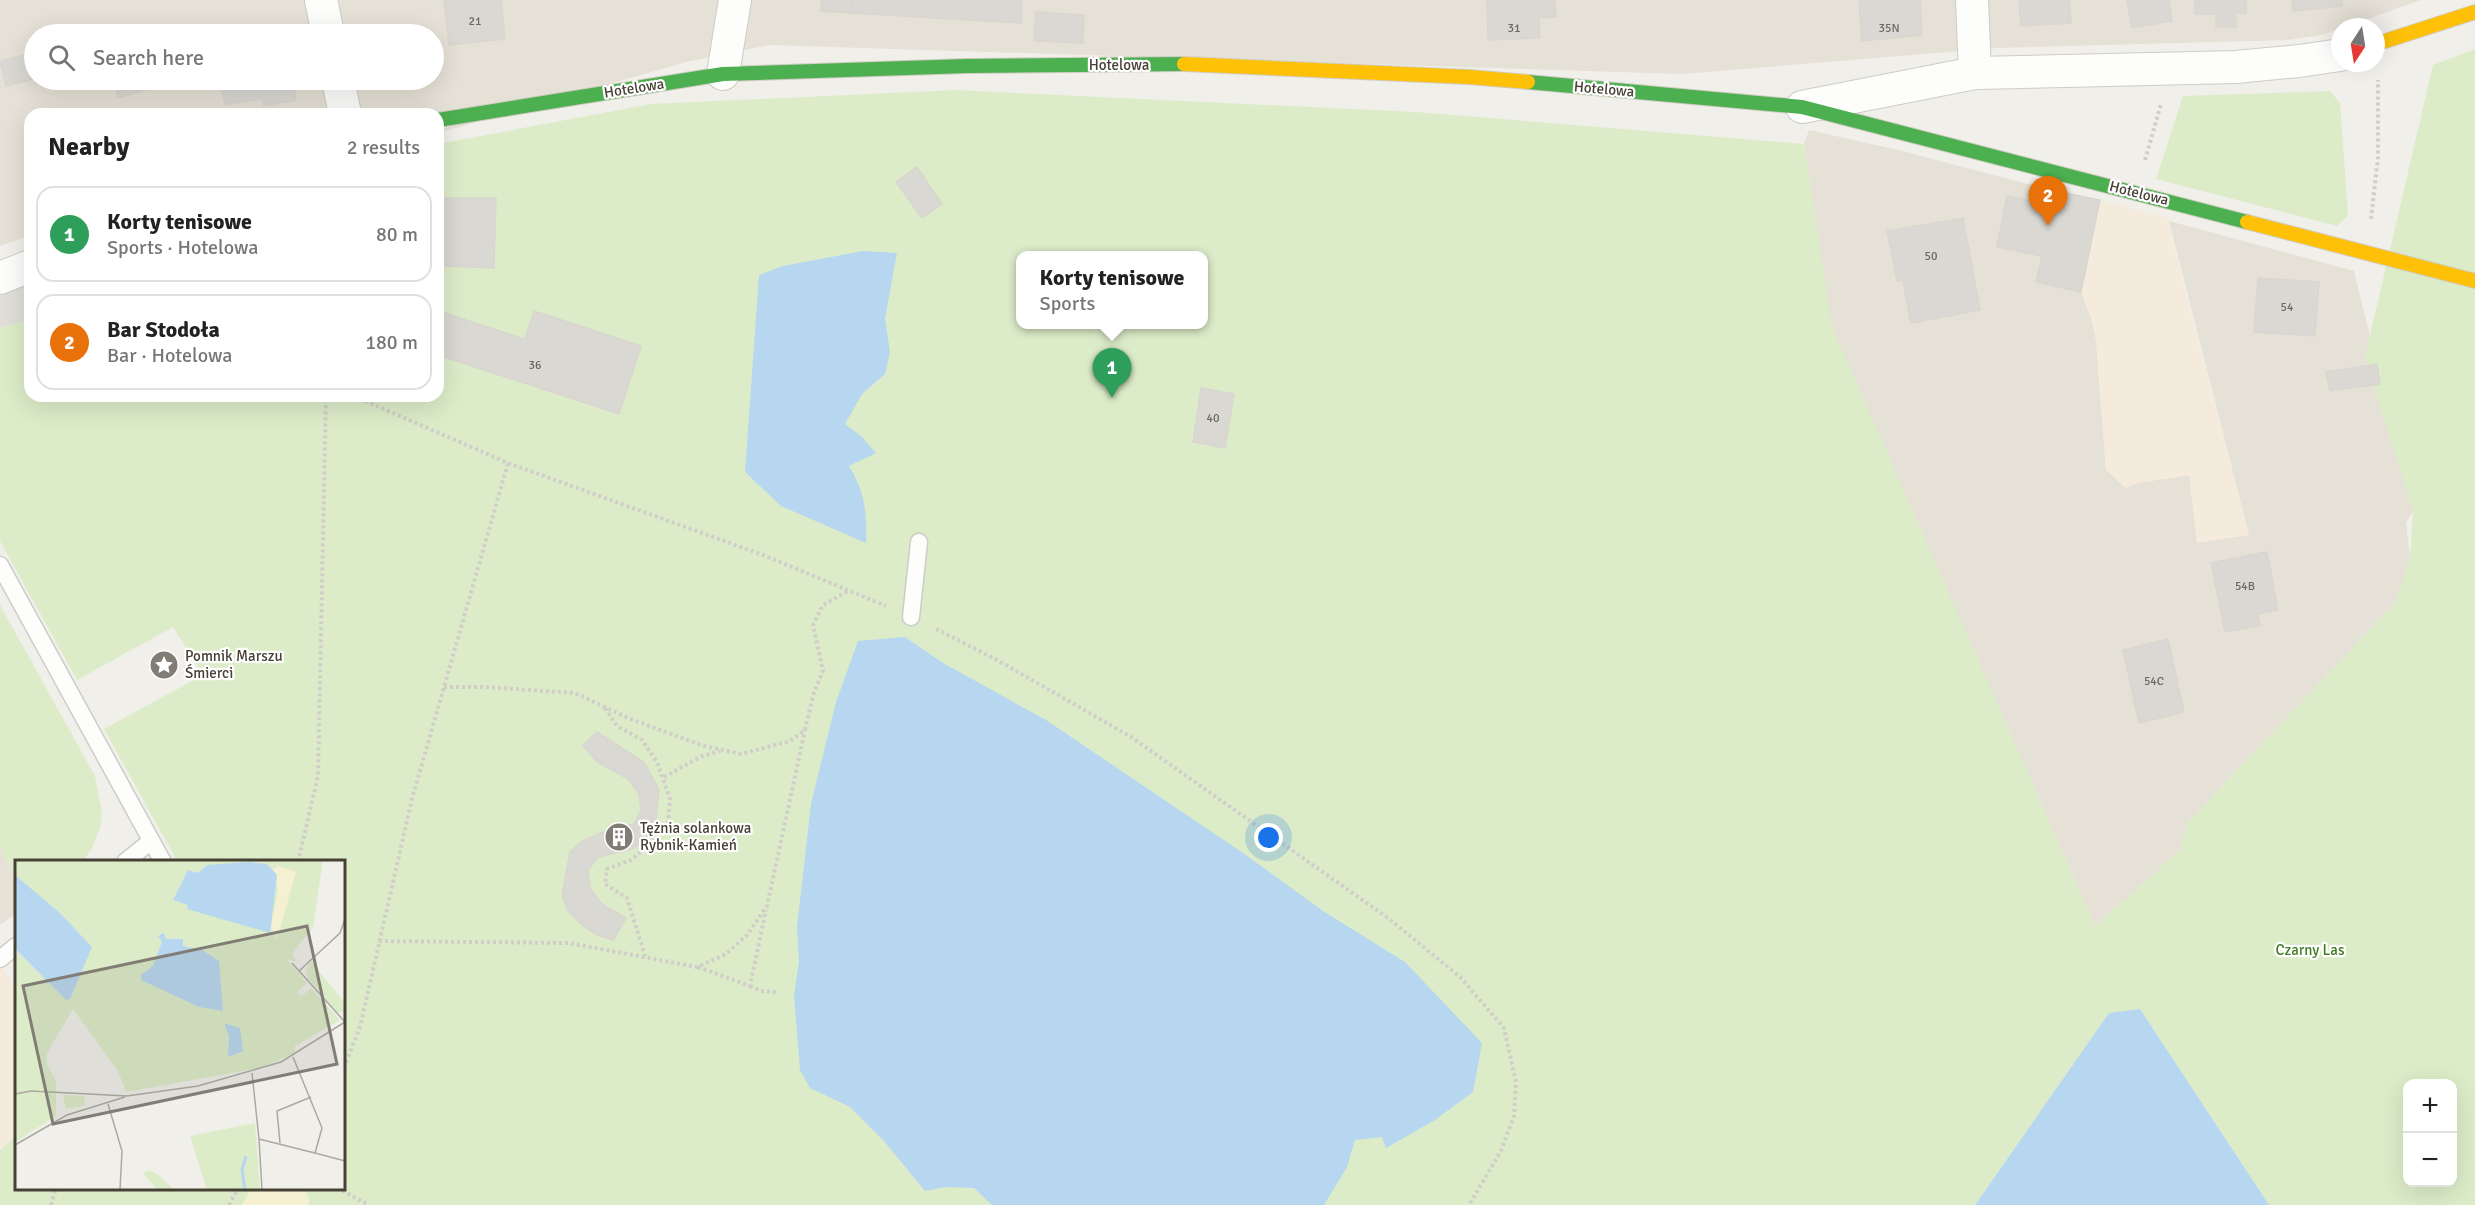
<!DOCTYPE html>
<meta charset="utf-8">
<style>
body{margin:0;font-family:Signika,sans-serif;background:#f2f2f2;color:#222}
.controls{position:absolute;right:18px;bottom:18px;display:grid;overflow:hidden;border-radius:12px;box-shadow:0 6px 24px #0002}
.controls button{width:54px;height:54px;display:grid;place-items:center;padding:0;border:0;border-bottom:2px solid #e0e0e0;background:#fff;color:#222;font:30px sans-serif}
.compass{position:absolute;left:2331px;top:18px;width:54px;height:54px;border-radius:50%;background:#fff;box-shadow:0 6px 24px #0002;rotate:192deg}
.you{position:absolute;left:1269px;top:838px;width:21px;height:21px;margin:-15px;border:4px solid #fff;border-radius:50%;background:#1a73e8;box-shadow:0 0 0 9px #1a73e833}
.badge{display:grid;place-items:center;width:39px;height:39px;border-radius:50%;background:#2563eb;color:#fff;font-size:20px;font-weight:700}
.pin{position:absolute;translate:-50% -50px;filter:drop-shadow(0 2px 3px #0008)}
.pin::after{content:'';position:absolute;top:32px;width:21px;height:18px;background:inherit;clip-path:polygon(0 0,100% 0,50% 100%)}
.popup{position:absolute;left:1016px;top:251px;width:192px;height:78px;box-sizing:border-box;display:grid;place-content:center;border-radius:12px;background:#fff;filter:drop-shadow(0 2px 4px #0005);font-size:20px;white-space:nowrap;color:#767676}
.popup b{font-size:22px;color:#222}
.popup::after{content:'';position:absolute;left:50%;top:100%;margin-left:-12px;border:12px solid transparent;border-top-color:#fff}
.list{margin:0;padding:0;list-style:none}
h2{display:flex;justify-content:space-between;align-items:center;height:78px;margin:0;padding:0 24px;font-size:26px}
h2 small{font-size:20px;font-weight:400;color:#767676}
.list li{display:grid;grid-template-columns:39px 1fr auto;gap:18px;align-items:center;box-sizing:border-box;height:96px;margin:0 12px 12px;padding:0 12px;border:2px solid #e0e0e0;border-radius:18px}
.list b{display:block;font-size:22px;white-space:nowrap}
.list p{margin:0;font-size:20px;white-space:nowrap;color:#767676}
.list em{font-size:20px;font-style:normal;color:#767676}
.icon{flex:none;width:33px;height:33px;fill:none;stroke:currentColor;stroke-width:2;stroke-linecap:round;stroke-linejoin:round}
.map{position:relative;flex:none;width:2475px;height:1205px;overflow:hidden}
.search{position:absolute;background:#fff;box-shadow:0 6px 24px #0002;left:24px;top:24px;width:420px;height:66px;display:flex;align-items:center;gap:15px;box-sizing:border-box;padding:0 21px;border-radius:33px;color:#767676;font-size:22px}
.panel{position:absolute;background:#fff;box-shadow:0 6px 24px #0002;left:24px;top:108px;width:420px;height:294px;border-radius:18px}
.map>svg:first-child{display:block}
.residential{fill:#e5e1d6;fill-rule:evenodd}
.commercial{fill:#f4ebdc}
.green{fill:#dcecc8;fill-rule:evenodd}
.sand{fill:#f6f0d3}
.parking{fill:#dfded9}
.water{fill:#b7d6f0}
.building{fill:#dad8d2;stroke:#d9d6cf;stroke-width:1.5}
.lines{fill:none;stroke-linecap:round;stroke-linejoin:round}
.lane-casing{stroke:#ceccc7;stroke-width:19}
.street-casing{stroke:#ceccc7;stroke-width:34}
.fast-casing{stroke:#d0ccc0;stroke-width:16}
.slow-casing{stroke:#d0ccc0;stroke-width:16}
.path{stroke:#d1ceca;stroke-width:4;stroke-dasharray:3 3;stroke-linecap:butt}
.lane{stroke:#fdfdfc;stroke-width:16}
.street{stroke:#fdfdfc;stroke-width:32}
.fast{stroke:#4caf50;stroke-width:14}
.slow{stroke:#ffc107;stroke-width:14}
.labels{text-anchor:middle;stroke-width:4.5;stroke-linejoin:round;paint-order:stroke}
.number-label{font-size:12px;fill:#6c675d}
.street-label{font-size:15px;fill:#474035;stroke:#fff}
.poi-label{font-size:15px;fill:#474035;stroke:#fff;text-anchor:start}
.park-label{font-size:15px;fill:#417b25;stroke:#fff}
.inset-river{fill:none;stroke:#b7d6f0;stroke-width:3}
.inset-road{fill:none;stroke:#aca9a2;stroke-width:1.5}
.view{fill:#827d74;fill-opacity:0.15;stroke:#827d74;stroke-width:3}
.inset-edge{fill:none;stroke:#474035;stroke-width:3}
</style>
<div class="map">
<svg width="2475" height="1205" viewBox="0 0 2475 1205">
<rect width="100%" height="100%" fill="#f0efea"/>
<g class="residential">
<path d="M0,0H2421L2322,35L2287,40L1997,48L1682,74L769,45L686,62L438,133V114H30V235L0,246ZM34,34H434V80H34Z"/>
<polygon points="1809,130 1898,150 2051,190 2042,256 2081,292 2092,320 2096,340 2106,470 2126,488 2137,483 2189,475 2249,535 2169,221 2354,271 2413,511 2406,523 2410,559 2405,581 2395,603 2188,822 2180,850 2095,926 1831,327 1804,144"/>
<polygon points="0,847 16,878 16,914 0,925"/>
</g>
<g class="commercial">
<polygon points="2007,196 2048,204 2100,200 2168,218 2183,283 2249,535 2197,543 2189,475 2137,483 2126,488 2106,470 2096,340 2092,320 2081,292 2036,282 2042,256 1997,247"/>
<polygon points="0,964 16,989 16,1137 0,1150"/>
</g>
<g class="green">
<path d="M2475,49V1205H2269L2140,1009L2109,1013L1975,1205H0V1150L16,1137V1188H344V862L177,861L104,729L203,675L173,627L77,680L0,541V328L30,319V396H438V144L651,104L955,90L1416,112L1804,144L1832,327L2095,926L2180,850L2188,822L2395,603L2410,559L2413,511L2365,357L2433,65ZM1020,255H1204V324H1020ZM2408,1084H2452V1182H2408Z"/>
<polygon points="2330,91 2340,103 2348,216 2337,226 2156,179 2183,96"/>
<polygon points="0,605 95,776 102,813 100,828 91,850 83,861 16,862 16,878 0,847"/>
</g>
<polygon class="sand" points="251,1189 303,1189 309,1198 309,1205 242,1205"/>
<polygon class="parking" points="30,282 30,319 0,328 0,293"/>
<g class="water">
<path d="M863,251L897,253L885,319L890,352L885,374L862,394L845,424L862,437L876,453L849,466C865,492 867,513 866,543L781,506L745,472L759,275L783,266Z"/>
<polygon points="905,637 943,663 1046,720 1243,853 1323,911 1405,962 1482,1043 1473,1092 1435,1120 1386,1148 1382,1137 1355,1140 1347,1167 1324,1205 992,1205 974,1188 946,1187 925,1191 884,1141 850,1107 810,1088 800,1070 794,995 799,961 797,927 811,804 836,702 858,641"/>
<polygon points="2140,1009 2269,1205 1975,1205 2109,1013"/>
</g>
<g class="building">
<polygon points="444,0 501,0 505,39 449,45"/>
<polygon points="822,0 853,0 852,13 821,11"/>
<polygon points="853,0 987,0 986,21 852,13"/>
<polygon points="987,0 1022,0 1021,23 986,21"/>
<polygon points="1487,0 1555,0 1556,17 1539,18 1540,38 1488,40"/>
<polygon points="1859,0 1920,0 1922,35 1862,41"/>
<polygon points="2019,0 2069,0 2071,23 2021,26"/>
<polygon points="2127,0 2169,0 2172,21 2132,28"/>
<polygon points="2195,0 2246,0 2246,13 2236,13 2236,27 2216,27 2216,14 2195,14"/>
<polygon points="2292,0 2342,0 2342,6 2293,11"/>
<polygon points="1036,12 1084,15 1083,43 1034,41"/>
<polygon points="34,53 34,79 6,86 0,61"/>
<polygon points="113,80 146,80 149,89 118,98"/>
<polygon points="219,80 292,80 296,100 264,106 262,98 225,105"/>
<polygon points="917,167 942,204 922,218 896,182"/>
<polygon points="2051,190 2100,200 2081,292 2036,282 2042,256 1997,247 2007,196 2048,204"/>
<polygon points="443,198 496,198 494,268 442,266"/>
<polygon points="1963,218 1980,310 1911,323 1903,281 1897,281 1887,231"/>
<polygon points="2258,278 2319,282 2315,336 2254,332"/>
<polygon points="438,311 632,374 619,414 438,355"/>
<polygon points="534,311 641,346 632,374 525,339"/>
<polygon points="2377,364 2380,384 2330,391 2326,372"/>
<polygon points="1201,388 1234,394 1225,448 1193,442"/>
<polygon points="2267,552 2278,610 2258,614 2260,626 2225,632 2211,563"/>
<polygon points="2168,639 2184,712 2139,723 2123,650"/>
<polygon points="597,732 644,762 659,790 655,827 643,842 632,849 598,857 588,870 590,888 602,904 626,918 613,940 597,935 582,925 568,911 562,895 570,852 583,841 600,833 634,824 641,810 639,794 628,779 597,762 583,745"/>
</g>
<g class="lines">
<g class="lane-casing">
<g id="lane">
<polyline points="0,565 163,862"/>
<polyline points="911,617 919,542"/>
<polyline points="125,862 151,841"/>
<polyline points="0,959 16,946"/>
</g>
</g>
<g class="street-casing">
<g id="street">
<polyline points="321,0 328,34"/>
<polyline points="1972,0 1975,73"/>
<polyline points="723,74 735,0"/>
<polyline points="338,80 345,114"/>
<polyline points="1802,107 1975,73 2236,67 2299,61 2340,55"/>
<polyline points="0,278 30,266"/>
</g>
</g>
<g class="fast-casing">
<g id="fast">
<polyline points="1528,82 1802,107 2247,222"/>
<polyline points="438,120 723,74 967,66 1184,64"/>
</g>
</g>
<g class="slow-casing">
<g id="slow">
<polyline points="2376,44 2475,12"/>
<polyline points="1184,64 1469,77 1528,82"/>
<polyline points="2247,222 2475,281"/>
</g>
</g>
<g class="path">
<polyline points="2145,160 2161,104"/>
<polyline points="2371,219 2378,157 2378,80"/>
<polyline points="354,396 508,463 763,555 886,606"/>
<polyline points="936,629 999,661 1131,737 1388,918 1460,977 1504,1028 1516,1082 1514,1116 1501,1151 1469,1205"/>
<polyline points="444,687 485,687 575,693 628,718 701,745 741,754 790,741 805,730 814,692 823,671 813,625 823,605 848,591"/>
<polyline points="605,708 617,726 642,740 657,762 670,799 668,823 650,844 631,860 607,869 605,884 627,898 645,956"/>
<polyline points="664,777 702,756 720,751"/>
<polyline points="298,862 318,776 326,396"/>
<polyline points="379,941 569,943 697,967 726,954 747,935 767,906 805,730"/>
<polyline points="698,967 750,986 766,910"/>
<polyline points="750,986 761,991 777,992"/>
<polyline points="344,1068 360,1027 412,799 508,463"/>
<polyline points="337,1188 369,1205"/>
<polyline points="51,1205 56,1188"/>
<polyline points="229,1205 238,1188"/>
</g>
<use href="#lane" class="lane"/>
<use href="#street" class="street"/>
<use href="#fast" class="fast"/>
<use href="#slow" class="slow"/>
</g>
<defs>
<g id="sight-disc" transform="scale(1.5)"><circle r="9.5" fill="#827d74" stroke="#fff"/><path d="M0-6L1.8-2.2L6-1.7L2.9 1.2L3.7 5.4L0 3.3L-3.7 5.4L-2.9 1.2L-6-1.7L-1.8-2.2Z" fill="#fff"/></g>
<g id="building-disc" transform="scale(1.5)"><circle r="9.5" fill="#827d74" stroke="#fff"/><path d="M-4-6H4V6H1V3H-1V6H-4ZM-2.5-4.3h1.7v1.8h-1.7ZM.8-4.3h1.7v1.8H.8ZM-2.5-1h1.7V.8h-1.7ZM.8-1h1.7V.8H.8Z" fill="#fff"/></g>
</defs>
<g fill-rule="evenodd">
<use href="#sight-disc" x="164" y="665"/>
<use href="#building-disc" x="619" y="837"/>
</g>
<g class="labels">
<g class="number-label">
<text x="475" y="25">21</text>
<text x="1514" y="32">31</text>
<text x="1889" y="32">35N</text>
<text x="1931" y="260">50</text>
<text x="2287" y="311">54</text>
<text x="535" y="369">36</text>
<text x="1213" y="422">40</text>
<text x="2245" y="590">54B</text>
<text x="2154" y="685">54C</text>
</g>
<g class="street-label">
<text x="1119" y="70">Hotelowa</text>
<text transform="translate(634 88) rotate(-9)" y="5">Hotelowa</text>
<text transform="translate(1604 89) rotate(5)" y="5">Hotelowa</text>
<text transform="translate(2139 193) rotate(14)" y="5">Hotelowa</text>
</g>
<g class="poi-label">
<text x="185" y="661">Pomnik Marszu<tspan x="185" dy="17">Śmierci</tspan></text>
<text x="640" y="833">Tężnia solankowa<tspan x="640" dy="17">Rybnik-Kamień</tspan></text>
</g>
<g class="park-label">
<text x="2310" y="955">Czarny Las</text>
</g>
</g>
<g transform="translate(15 860)">
<rect width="330" height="330" fill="#f0efea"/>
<path d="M0,0H308L298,67L277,94L282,102L272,99L292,123L282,132L287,136L296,128L325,160L280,186V193L245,208L111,232L103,211L58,149L32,193V204L41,221V256L0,282V90L52,140L76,87L44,52L0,15ZM296,101L330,143V153L322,152L292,117L291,109ZM70,236L69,246L51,249L48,235ZM240,263L245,330H192L175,276ZM134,310L143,315L160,330H142L128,313Z" fill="#dcecc8"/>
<path d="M263,6L281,12L262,79L256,67L263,30L258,10Z" fill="#f6f0d3"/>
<path d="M232,2L252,4L262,15L255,73L172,49L173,45L158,40L173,10L183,13L192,5ZM0,15L44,52L77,87L55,139L51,140L0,89ZM149,73L151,79H168V86L187,90L204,101L208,151L184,147L126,120V115L138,106L147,82L143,76ZM209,163L225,168L228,191L213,197L214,176Z" fill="#b7d6f0"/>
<path class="inset-river" d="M230,330L227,310L231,296"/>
<path class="inset-road" d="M277,103L330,162M284,111L325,73L330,59M237,213L244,279M0,234L16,231L112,236L183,226L266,202L330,162M93,244L107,291L105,330M265,283L262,251L296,237M0,285L52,255L110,237M300,293L330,301M247,330L244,279L300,293L307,268L278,197"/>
<path class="view" d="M292,66L322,204L38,264L8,126Z"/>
<rect width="330" height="330" class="inset-edge"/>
</g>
</svg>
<div class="controls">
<button>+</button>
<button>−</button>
</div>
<svg class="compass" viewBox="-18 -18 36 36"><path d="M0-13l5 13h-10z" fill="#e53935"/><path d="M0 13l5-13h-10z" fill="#767676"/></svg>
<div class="you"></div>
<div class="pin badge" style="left:1112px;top:398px;background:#2e9e5b">1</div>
<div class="popup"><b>Korty tenisowe</b>Sports</div>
<div class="pin badge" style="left:2048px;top:226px;background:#e8710a">2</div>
<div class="search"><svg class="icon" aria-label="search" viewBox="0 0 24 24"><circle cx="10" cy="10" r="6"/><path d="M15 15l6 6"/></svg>Search here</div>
<section class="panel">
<h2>Nearby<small>2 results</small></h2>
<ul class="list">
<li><span class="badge" style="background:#2e9e5b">1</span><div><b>Korty tenisowe</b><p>Sports · Hotelowa</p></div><em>80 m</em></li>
<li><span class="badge" style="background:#e8710a">2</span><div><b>Bar Stodoła</b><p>Bar · Hotelowa</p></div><em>180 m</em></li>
</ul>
</section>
</div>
